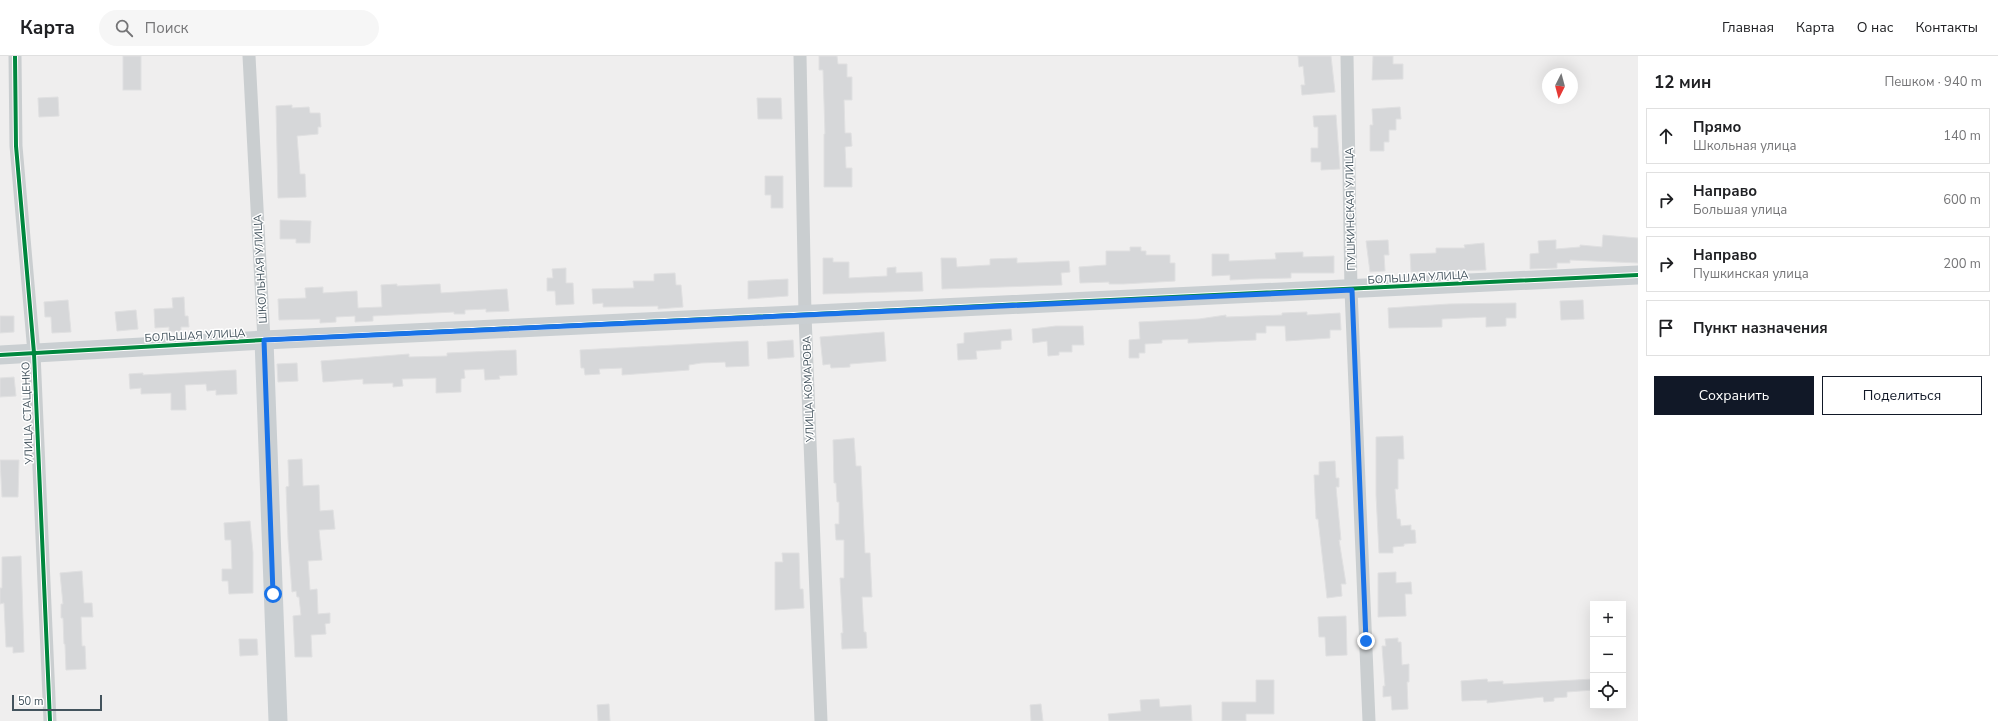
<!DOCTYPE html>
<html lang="ru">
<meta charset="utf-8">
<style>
body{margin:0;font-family:"Nunito Sans",sans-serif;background:#f6f6f6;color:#202124}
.controls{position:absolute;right:12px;bottom:12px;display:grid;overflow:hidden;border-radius:0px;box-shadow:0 4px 16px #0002}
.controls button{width:36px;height:36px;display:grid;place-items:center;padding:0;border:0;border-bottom:1px solid #e0e0e0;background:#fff;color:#202124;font:20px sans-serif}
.compass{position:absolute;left:1542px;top:12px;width:36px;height:36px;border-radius:50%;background:#fff;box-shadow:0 4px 16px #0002;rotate:186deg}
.scale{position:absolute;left:12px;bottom:10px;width:90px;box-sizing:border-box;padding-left:4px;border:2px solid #43535d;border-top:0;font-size:11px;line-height:14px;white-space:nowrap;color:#43535d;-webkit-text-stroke:3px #fff;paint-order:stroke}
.stop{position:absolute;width:12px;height:12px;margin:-9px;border:3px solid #1a73e8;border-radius:50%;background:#fff}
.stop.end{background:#1a73e8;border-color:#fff;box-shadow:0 1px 4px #0008}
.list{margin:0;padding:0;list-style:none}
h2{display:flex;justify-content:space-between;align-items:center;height:52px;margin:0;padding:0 16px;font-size:17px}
h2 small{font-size:13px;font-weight:400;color:#757577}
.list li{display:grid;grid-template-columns:26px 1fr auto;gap:12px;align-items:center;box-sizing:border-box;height:56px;margin:0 8px 8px;padding:0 8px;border:1px solid #e0e0e0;border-radius:0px}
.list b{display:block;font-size:15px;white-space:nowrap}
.list p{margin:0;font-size:13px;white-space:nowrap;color:#757577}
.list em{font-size:13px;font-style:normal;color:#757577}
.actions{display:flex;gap:8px;padding:12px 16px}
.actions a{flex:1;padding:9px 0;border:1px solid #111827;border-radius:0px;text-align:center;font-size:14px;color:#111827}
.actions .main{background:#111827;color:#fff}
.icon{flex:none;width:22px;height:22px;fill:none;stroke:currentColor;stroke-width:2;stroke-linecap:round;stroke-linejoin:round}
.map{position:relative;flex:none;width:1638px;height:665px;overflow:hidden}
header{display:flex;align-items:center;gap:24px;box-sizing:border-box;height:56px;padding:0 20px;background:#fff;border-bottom:1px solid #e0e0e0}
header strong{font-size:19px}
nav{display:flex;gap:22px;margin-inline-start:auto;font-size:14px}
.search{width:280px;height:36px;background:#f6f6f6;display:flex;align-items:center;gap:10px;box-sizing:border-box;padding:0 14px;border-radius:22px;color:#757577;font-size:15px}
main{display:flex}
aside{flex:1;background:#fff}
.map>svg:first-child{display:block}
.building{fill:#d6d7d9;stroke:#e0e0e1}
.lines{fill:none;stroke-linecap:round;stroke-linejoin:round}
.street{stroke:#caced0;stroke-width:13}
.secondary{stroke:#cacfd2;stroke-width:19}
.cycleway-casing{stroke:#fff;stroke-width:6}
.cycleway{stroke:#00873e;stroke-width:4}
.route{stroke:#1a73e8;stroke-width:5}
.labels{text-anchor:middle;stroke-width:3;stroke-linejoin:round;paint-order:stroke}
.street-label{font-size:11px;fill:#43535d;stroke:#fff}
</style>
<header>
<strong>Карта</strong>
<div class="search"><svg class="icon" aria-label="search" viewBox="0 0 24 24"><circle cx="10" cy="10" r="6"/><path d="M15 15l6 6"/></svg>Поиск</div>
<nav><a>Главная</a><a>Карта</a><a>О нас</a><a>Контакты</a></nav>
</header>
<main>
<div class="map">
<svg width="1638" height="665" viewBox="0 0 1638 665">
<rect width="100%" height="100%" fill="#efeeee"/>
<g class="building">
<rect x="123" y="0" width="18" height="34"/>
<polygon points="819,0 837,0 838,8 847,8 847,21 852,21 852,44 844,44 845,77 851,77 852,90 845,91 846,112 852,112 852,131 824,131 824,78 825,78 823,14 819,14"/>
<polygon points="1298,0 1331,0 1335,36 1302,39 1301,29 1305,29 1303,10 1299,11"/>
<polygon points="1373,0 1393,0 1393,8 1403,8 1403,23 1372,24"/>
<polygon points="58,41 59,60 39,61 38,42"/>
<polygon points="757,42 781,42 782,63 758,63"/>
<polygon points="292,49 292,52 309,51 310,57 320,57 321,71 318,71 318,78 297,80 300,118 305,118 306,141 278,142 276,50"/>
<polygon points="1400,51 1401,63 1396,63 1396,74 1389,74 1389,86 1384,86 1384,95 1370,95 1370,69 1373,69 1372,53"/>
<polygon points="1336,59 1340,113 1321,114 1321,106 1311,106 1311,92 1318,92 1318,71 1314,71 1313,60"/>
<polygon points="765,120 783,120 783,152 771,152 771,139 765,139"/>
<polygon points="280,164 311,165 310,187 296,187 296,183 280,183"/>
<polygon points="1603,179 1638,182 1638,207 1570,204 1570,207 1557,207 1557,212 1530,213 1530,198 1539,197 1538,185 1556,184 1556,193 1580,191 1580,189 1602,191"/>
<polygon points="1388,184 1389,199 1384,199 1385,215 1370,216 1366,185"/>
<polygon points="1484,187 1486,214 1411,216 1410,198 1436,197 1436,192 1465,192 1464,189"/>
<polygon points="1130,191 1141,191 1141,195 1146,195 1146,199 1170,199 1170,207 1175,207 1175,225 1123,228 1109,228 1109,226 1080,227 1079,211 1106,209 1106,195 1130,195"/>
<polygon points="1303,196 1303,201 1334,200 1334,217 1291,217 1291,222 1251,223 1230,224 1230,219 1212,220 1212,198 1229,198 1229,205 1276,203 1275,197"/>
<polygon points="823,202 833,202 833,206 849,206 849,222 887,220 887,212 896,211 896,217 922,216 923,235 823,238"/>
<polygon points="941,202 956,202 957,211 990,209 990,203 1017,202 1017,207 1069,205 1070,216 1061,217 1062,229 942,233"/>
<polygon points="566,212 566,227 573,227 574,248 556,249 555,235 547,235 547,222 553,222 552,213"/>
<polygon points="675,217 676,229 681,229 683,251 658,253 658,250 603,251 603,247 593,248 592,233 634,232 633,225 654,225 654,218"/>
<polygon points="788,223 788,240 748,243 748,225"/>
<polygon points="397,228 397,230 440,228 441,237 507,233 509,255 486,256 486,253 465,254 465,258 454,258 454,256 373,260 373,265 355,266 355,260 336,261 336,266 320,267 320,263 279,264 278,243 306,242 305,232 323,231 323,237 357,235 358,252 382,251 381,229"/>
<polygon points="184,241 185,260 188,260 189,271 181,271 181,276 169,276 169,271 155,272 154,253 173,252 172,242"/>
<polygon points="68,244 71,276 52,277 51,261 45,261 44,246"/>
<polygon points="1583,244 1584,263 1561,264 1560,245"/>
<polygon points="1516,247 1516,262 1506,262 1506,270 1486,271 1486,261 1442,263 1442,271 1389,272 1388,252 1449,248"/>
<polygon points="136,254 138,273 117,275 115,256"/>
<polygon points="1307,256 1307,259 1340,257 1341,274 1330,274 1330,282 1286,285 1285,270 1266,270 1266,277 1256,277 1256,284 1188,287 1188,283 1162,284 1162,287 1145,288 1145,297 1139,297 1139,302 1129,302 1129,284 1140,283 1139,266 1199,263 1226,259 1226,261 1282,259 1282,257"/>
<polygon points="0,260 14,260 14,276 0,277"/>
<polygon points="1056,270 1083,270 1084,289 1072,289 1072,296 1059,296 1059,299 1048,300 1047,285 1033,287 1032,273"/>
<polygon points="1011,273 1012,284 1001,285 1001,293 976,295 977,303 958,304 957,288 964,287 964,277"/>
<polygon points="884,276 886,305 850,308 850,311 831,312 830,308 823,309 820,281"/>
<polygon points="793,284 794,301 768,303 767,286"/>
<polygon points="748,285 749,310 726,311 725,306 701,307 689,309 689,314 622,319 622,312 599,313 600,318 585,319 584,312 581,312 580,294"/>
<polygon points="516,294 517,319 499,320 500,323 485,324 484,313 464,314 465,322 461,323 461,336 436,337 436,322 402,323 403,330 393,331 393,327 363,328 363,323 323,326 321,305 409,298 409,301 447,300 447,297"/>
<polygon points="297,307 298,325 278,326 277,308"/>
<polygon points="236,314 237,338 216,339 216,334 207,335 206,328 185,329 186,354 171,354 171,337 141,338 141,332 130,333 129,318 143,317 143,319"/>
<polygon points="14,321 16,340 0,341 0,322"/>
<polygon points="1403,380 1404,403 1398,403 1398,433 1395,433 1397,463 1400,463 1401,470 1411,469 1411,474 1415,474 1416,487 1404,488 1404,490 1393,491 1393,497 1379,497 1376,439 1376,381"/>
<polygon points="854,382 856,410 861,410 865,497 870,497 872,541 862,541 864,576 866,576 867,592 842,593 841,577 843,577 840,522 844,522 844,484 836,484 835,468 839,468 839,446 837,446 836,427 834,427 833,384"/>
<polygon points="302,403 303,430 319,429 320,455 333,454 335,473 319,474 322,504 308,505 310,534 317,533 318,558 330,557 330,567 325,568 326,578 311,579 312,601 295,601 293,560 301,559 299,541 297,541 296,535 292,536 288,483 286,431 289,430 288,404"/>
<polygon points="0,404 19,404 18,441 2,441"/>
<polygon points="1335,405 1336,422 1339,422 1339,431 1336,431 1341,484 1339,484 1346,528 1341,528 1342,540 1327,542 1318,463 1316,463 1314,419 1319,419 1319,406"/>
<polygon points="250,465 253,497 253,537 229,538 228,525 222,525 222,513 232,513 231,484 225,484 224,467"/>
<polygon points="782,497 799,497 800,533 803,533 804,552 775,554 775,506 783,506"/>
<polygon points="21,500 24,596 13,597 13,591 6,591 4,547 0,548 0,532 2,532 2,501"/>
<polygon points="82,515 84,547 92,547 93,561 81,561 82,590 85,590 86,613 66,614 65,588 64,588 63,562 61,562 61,548 63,548 60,517"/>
<polygon points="1396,516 1396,527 1411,526 1412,538 1405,538 1406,560 1378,561 1378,517"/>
<polygon points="1346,560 1347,599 1326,600 1325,581 1319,581 1318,561"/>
<polygon points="1398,582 1398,586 1401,586 1402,609 1409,608 1409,626 1407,626 1408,653 1392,654 1391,640 1383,641 1383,630 1385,630 1382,590 1386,590 1385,583"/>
<polygon points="239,583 257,583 258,599 240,600"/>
<polygon points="1487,623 1488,626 1503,625 1503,628 1593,623 1593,634 1567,636 1567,641 1554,642 1554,645 1544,646 1543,641 1487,647 1487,644 1462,645 1461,625"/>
<polygon points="1256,624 1274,624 1274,658 1246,658 1246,665 1222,665 1222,646 1256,646"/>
<polygon points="1159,643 1160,651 1191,649 1192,665 1109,665 1108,658 1141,655 1140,644"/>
<polygon points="609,648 610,665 598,665 597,649"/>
<polygon points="1041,648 1043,665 1031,665 1030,649"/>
</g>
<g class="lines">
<g class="street">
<polyline points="15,0 16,90 34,297 50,665"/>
<polyline points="249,0 264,284"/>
<polyline points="800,0 805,259 821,665"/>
<polyline points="1347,0 1351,234 1369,665"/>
</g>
<g class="secondary">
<polyline points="264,284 278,665"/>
<polyline points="0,299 264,284 1638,219"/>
</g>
<g class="cycleway-casing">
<g id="cycleway">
<polyline points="15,0 16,90 34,297 50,665"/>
<polyline points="0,299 264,284 1638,219"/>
</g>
</g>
<use href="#cycleway" class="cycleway"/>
</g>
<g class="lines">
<polyline class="route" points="273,538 264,284 1352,234 1366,585"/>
</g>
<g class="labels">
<g class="street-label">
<text transform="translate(1350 153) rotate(-91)" y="4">ПУШКИНСКАЯ УЛИЦА</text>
<text transform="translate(260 213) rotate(-93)" y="4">ШКОЛЬНАЯ УЛИЦА</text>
<text transform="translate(1418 221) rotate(-3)" y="4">БОЛЬШАЯ УЛИЦА</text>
<text transform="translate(195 279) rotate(-3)" y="4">БОЛЬШАЯ УЛИЦА</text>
<text transform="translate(808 333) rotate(-92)" y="4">УЛИЦА КОМАРОВА</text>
<text transform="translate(27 357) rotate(-92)" y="4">УЛИЦА СТАЦЕНКО</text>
</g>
</g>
</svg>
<div class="controls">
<button>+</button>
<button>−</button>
<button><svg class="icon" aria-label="locate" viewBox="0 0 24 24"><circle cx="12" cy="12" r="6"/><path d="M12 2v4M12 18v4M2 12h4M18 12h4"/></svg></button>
</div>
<svg class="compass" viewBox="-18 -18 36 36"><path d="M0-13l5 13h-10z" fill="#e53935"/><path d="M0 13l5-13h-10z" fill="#757577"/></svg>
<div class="scale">50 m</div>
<div class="stop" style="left:273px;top:538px"></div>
<div class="stop end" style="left:1366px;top:585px"></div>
</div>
<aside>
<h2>12 мин<small>Пешком · 940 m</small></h2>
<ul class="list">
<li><svg class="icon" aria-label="ahead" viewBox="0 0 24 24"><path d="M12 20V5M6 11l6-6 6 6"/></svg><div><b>Прямо</b><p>Школьная улица</p></div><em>140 m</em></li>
<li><svg class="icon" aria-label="right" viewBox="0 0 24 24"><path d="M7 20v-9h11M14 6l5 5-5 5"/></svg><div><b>Направо</b><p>Большая улица</p></div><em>600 m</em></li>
<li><svg class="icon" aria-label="right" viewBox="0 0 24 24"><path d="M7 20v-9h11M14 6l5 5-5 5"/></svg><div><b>Направо</b><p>Пушкинская улица</p></div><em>200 m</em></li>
<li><svg class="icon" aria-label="arrive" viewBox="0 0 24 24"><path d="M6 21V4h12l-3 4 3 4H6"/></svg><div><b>Пункт назначения</b></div></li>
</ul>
<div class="actions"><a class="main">Сохранить</a><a>Поделиться</a></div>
</aside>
</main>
